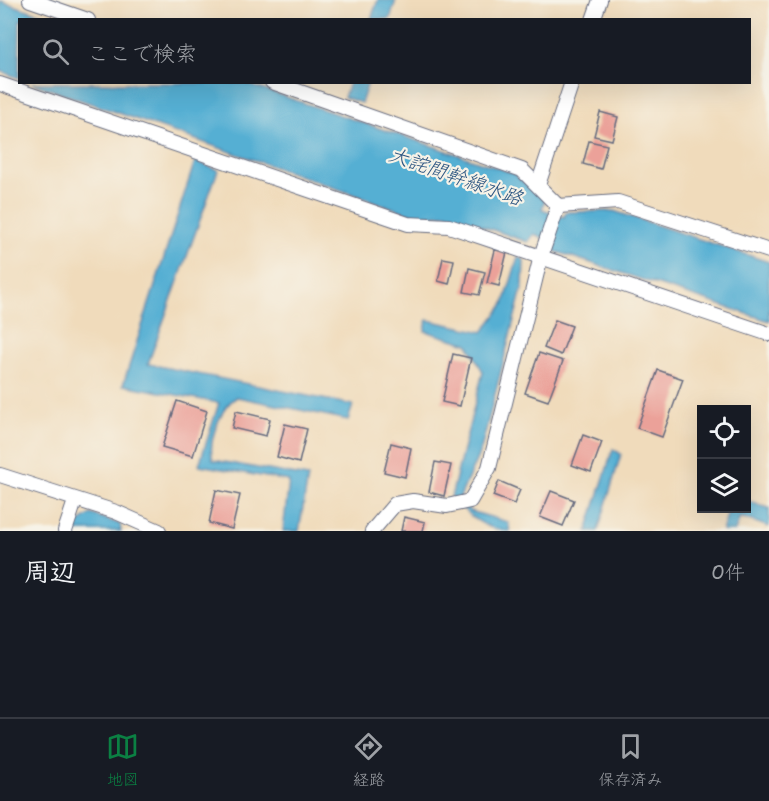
<!DOCTYPE html>
<html lang="ja">
<meta charset="utf-8">
<style>
body{margin:0;font-family:"Shantell Sans","Klee One",sans-serif;background:#20242c;color:#f1f3f6}
.controls{position:absolute;right:18px;bottom:18px;display:grid;overflow:hidden;border-radius:0px;box-shadow:0 6px 24px #0002}
.controls button{width:54px;height:54px;display:grid;place-items:center;padding:0;border:0;border-bottom:2px solid #363941;background:#171b24;color:#f1f3f6;font:30px sans-serif}
.list{margin:0;padding:0;list-style:none}
h2{display:flex;justify-content:space-between;align-items:center;height:78px;margin:0;padding:0 24px;font-size:26px}
h2 small{font-size:20px;font-weight:400;color:#9ea1a6}
.icon{flex:none;width:33px;height:33px;fill:none;stroke:currentColor;stroke-width:2;stroke-linecap:round;stroke-linejoin:round}
.map{position:relative;flex:none;width:769px;height:531px;overflow:hidden}
.search{position:absolute;background:#171b24;box-shadow:0 6px 24px #0002;left:18px;right:18px;top:18px;height:66px;display:flex;align-items:center;gap:15px;box-sizing:border-box;padding:0 21px;border-radius:0px;color:#9ea1a6;font-size:22px}
.sheet{height:186px;background:#171b24}
nav{display:flex;justify-content:space-around;align-items:center;box-sizing:border-box;height:84px;border-top:2px solid #363941;background:#171b24;font-size:16px;color:#9ea1a6}
nav a{display:grid;justify-items:center;gap:3px}
nav .on{color:#0b8043}
.map>svg:first-child{display:block}
.water{fill:#55afd3;stroke:#386f98;stroke-width:1.5}
.building{fill:#eba199}
.lines{fill:none;stroke-linecap:round;stroke-linejoin:round}
.minor-casing{stroke:#666b7f;stroke-width:16}
.minor{stroke:#fff;stroke-width:14}
.labels{text-anchor:middle;stroke-width:4.5;stroke-linejoin:round;paint-order:stroke}
.water-label{font-size:20px;font-style:italic;fill:#2c5581;stroke:#f7f3e8}
</style>
<div class="map">
<svg width="769" height="531" viewBox="0 0 769 531">
<rect width="100%" height="100%" fill="#f7f3e8"/>
<filter id="ink" filterUnits="userSpaceOnUse"><feTurbulence type="fractalNoise" baseFrequency=".0167" numOctaves="2"/><feDisplacementMap in="SourceGraphic" scale="12" xChannelSelector="R" yChannelSelector="G"/><feConvolveMatrix kernelMatrix="1 2 1 2 8 2 1 2 1" color-interpolation-filters="sRGB"/></filter>
<filter id="wash" filterUnits="userSpaceOnUse"><feTurbulence type="fractalNoise" baseFrequency=".008" numOctaves="4" result="noise"/><feDisplacementMap in="SourceGraphic" scale="24" xChannelSelector="R" yChannelSelector="G"/><feGaussianBlur stdDeviation="1.35" result="paint"/><feColorMatrix in="noise" values="0 0 0 0 0 0 0 0 0 0 0 0 0 0 0 0 0 1.4 0 .05"/><feComposite in="paint" operator="in"/></filter>
<g filter="url(#wash)">
<rect width="100%" height="100%" fill="#f0dbbb"/>
<g class="water">
<polygon points="378,0 396,0 390,19 371,19"/>
<polygon points="0,1 56,19 20,20 19,78 0,71"/>
<polygon points="32,83 244,83 513,173 545,200 542,209 564,217 566,212 614,211 769,262 769,321 554,251 555,243 534,234 528,242 447,214 416,216"/>
<polygon points="349,83 368,83 361,103 344,97"/>
<path d="M195,161L218,170L148,364L353,405L348,420L237,397C221,406 207,442 213,460L308,477L299,531H283L289,481L199,465L219,403L123,385Z"/>
<path d="M518,257L524,260L523,285L481,449L460,497L470,511L508,522L510,531C485,531 467,514 451,497L483,372L468,344L425,331L427,320L483,332L504,304Z"/>
<polygon points="613,449 621,454 598,531 587,531"/>
<polygon points="747,501 769,508 769,527 740,517 735,531 722,531 729,509 746,508"/>
<polygon points="91,514 120,524 121,531 74,531 75,525"/>
</g>
<g id="blocks">
<g class="building">
<polygon points="600,112 618,117 612,140 594,136"/>
<polygon points="589,141 607,145 601,169 583,164"/>
<polygon points="495,250 507,252 499,286 487,283"/>
<polygon points="443,258 454,260 449,284 438,281"/>
<polygon points="469,268 485,272 479,295 464,292"/>
<polygon points="555,320 572,326 561,355 544,348"/>
<polygon points="539,353 563,361 548,401 525,393"/>
<polygon points="453,354 471,358 460,406 442,402"/>
<polygon points="658,370 683,379 662,437 637,428"/>
<polygon points="177,401 207,411 193,456 162,447"/>
<polygon points="236,411 270,419 266,436 232,428"/>
<polygon points="285,424 307,429 299,463 277,457"/>
<polygon points="583,435 602,442 591,472 572,465"/>
<polygon points="391,443 411,448 405,477 384,472"/>
<polygon points="435,462 451,465 444,496 429,492"/>
<polygon points="499,481 520,490 514,504 493,496"/>
<polygon points="216,490 240,495 232,529 209,523"/>
<polygon points="551,491 574,500 563,526 540,517"/>
<polygon points="404,517 425,522 423,531 401,531"/>
</g>
</g>
</g>
<g filter="url(#ink)">
<use href="#blocks" fill-opacity="0" stroke="#666b7f" stroke-width="1.5"/>
<g class="lines">
<g class="minor-casing">
<g id="minor">
<polyline points="30,0 88,20"/>
<polyline points="593,20 600,0"/>
<polyline points="272,82 522,170 558,206 618,202 769,251"/>
<polyline points="0,84 408,224 449,226 769,334"/>
<polyline points="538,185 572,82"/>
<polyline points="0,475 116,512 159,531"/>
<polyline points="65,531 75,501"/>
<polyline points="372,531 395,504 413,501 447,506 470,501 489,468 541,256 558,206"/>
</g>
</g>
<use href="#minor" class="minor"/>
</g>
</g>
<g class="labels">
<g class="water-label">
<text transform="translate(456 176) rotate(19)" y="7">大詫間幹線水路</text>
</g>
</g>
</svg>
<div class="controls">
<button><svg class="icon" aria-label="locate" viewBox="0 0 24 24"><circle cx="12" cy="12" r="6"/><path d="M12 2v4M12 18v4M2 12h4M18 12h4"/></svg></button>
<button><svg class="icon" aria-label="layers" viewBox="0 0 24 24"><path d="M12 4l9 5-9 5-9-5zM3 14l9 5 9-5"/></svg></button>
</div>
<div class="search"><svg class="icon" aria-label="search" viewBox="0 0 24 24"><circle cx="10" cy="10" r="6"/><path d="M15 15l6 6"/></svg>ここで検索</div>
</div>
<section class="sheet">
<h2>周辺<small>0件</small></h2>
<ul class="list">
</ul>
</section>
<nav>
<a class="on"><svg class="icon" aria-label="map" viewBox="0 0 24 24"><path d="M3 6l6-2 6 2 6-2v14l-6 2-6-2-6 2zM9 4v14M15 6v14"/></svg>地図</a>
<a><svg class="icon" aria-label="directions" viewBox="0 0 24 24"><path d="M12 3l9 9-9 9-9-9zM9 14v-3h6M13 9l2 2-2 2"/></svg>経路</a>
<a><svg class="icon" aria-label="saved" viewBox="0 0 24 24"><path d="M7 4h10v16l-5-4-5 4z"/></svg>保存済み</a>
</nav>
